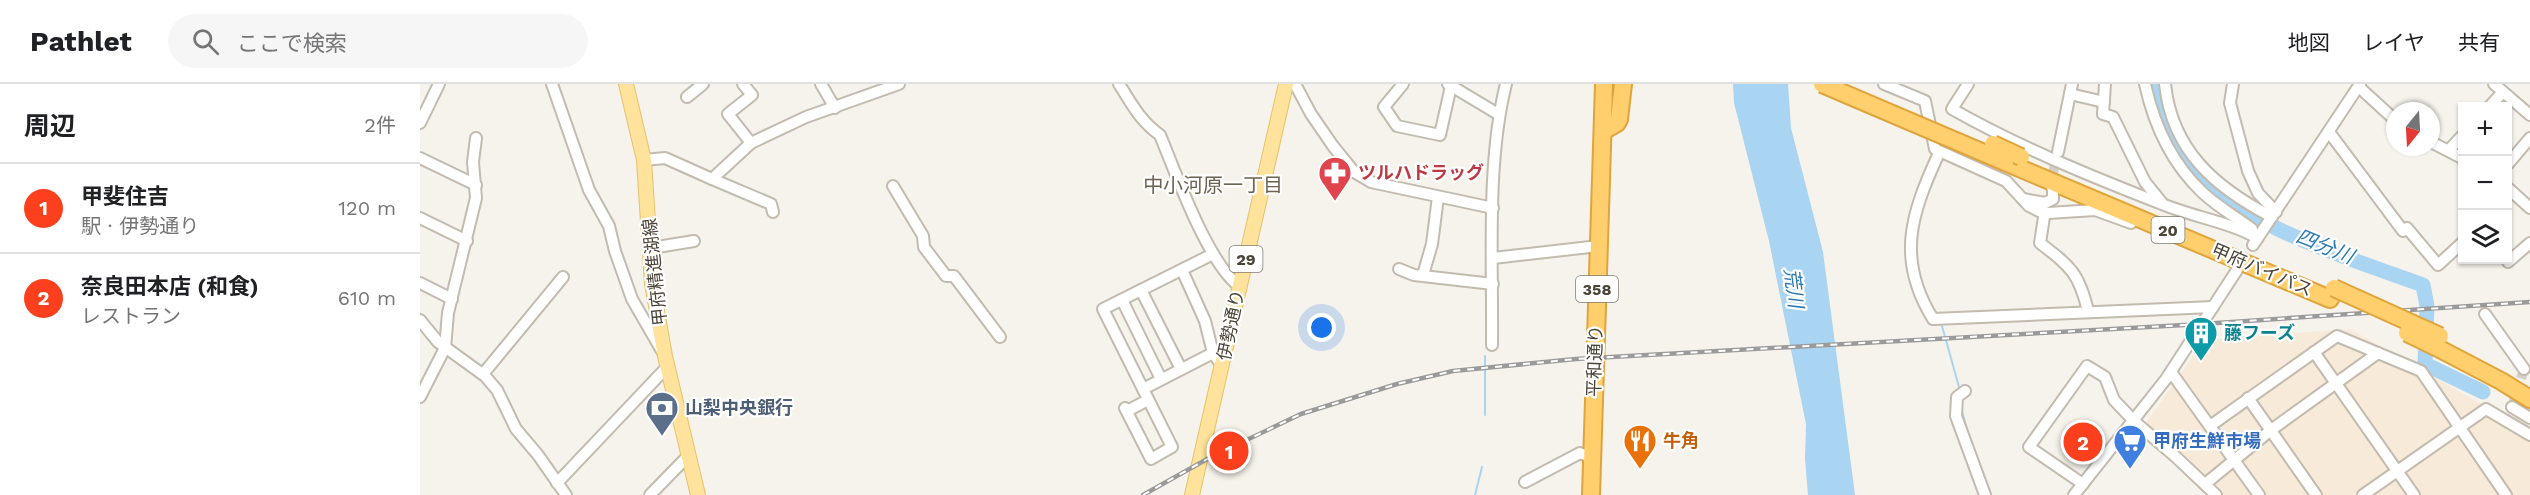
<!DOCTYPE html>
<html lang="ja">
<meta charset="utf-8">
<style>
body{margin:0;font-family:"Work Sans","Noto Sans JP",sans-serif;background:#f6f6f6;color:#202124}
.controls{position:absolute;right:18px;top:18px;display:grid;overflow:hidden;border-radius:0px;box-shadow:0 2px 4px #0004}
.controls button{width:54px;height:54px;display:grid;place-items:center;padding:0;border:0;border-bottom:2px solid #e0e0e0;background:#fff;color:#202124;font:30px sans-serif}
.compass{position:absolute;left:1966px;top:18px;width:54px;height:54px;border-radius:50%;background:#fff;box-shadow:0 2px 4px #0004;rotate:198deg}
.you{position:absolute;left:902px;top:244px;width:21px;height:21px;margin:-15px;border:4px solid #fff;border-radius:50%;background:#1a73e8;box-shadow:0 0 0 9px #1a73e833}
.badge{display:grid;place-items:center;width:39px;height:39px;border-radius:50%;background:#fc3f1d;color:#fff;font-size:20px;font-weight:700}
.pin{position:absolute;translate:-50% -50%;border:3px solid #fff;box-shadow:0 2px 6px #0006}
.list{margin:0;padding:0;list-style:none}
h2{display:flex;justify-content:space-between;align-items:center;height:78px;margin:0;padding:0 24px;font-size:26px}
h2 small{font-size:20px;font-weight:400;color:#757577}
.list li{display:grid;grid-template-columns:39px 1fr auto;gap:18px;align-items:center;box-sizing:border-box;height:90px;padding:0 24px;border-top:2px solid #e0e0e0}
.list b{display:block;font-size:22px;white-space:nowrap}
.list p{margin:0;font-size:20px;white-space:nowrap;color:#757577}
.list em{font-size:20px;font-style:normal;color:#757577}
.icon{flex:none;width:33px;height:33px;fill:none;stroke:currentColor;stroke-width:2;stroke-linecap:round;stroke-linejoin:round}
.map{position:relative;flex:none;width:2110px;height:411px;overflow:hidden}
header{display:flex;align-items:center;gap:36px;box-sizing:border-box;height:84px;padding:0 30px;background:#fff;border-bottom:2px solid #e0e0e0}
header strong{font-size:28px}
nav{display:flex;gap:33px;margin-inline-start:auto;font-size:21px}
.search{width:420px;height:54px;background:#f6f6f6;display:flex;align-items:center;gap:15px;box-sizing:border-box;padding:0 21px;border-radius:33px;color:#757577;font-size:22px}
main{display:flex}
aside{flex:1;background:#fff}
.map>svg:first-child{display:block}
.commercial{fill:#f7ead8}
.water{fill:#a9d4f2}
.lines{fill:none;stroke-linecap:round;stroke-linejoin:round}
.stream{stroke:#a9d4f2;stroke-width:2}
.river{stroke:#a9d4f2;stroke-width:15}
.minor-tunnel{stroke:#d4d0c8;stroke-width:10;stroke-dasharray:10 5;stroke-linecap:butt}
.minor-casing{stroke:#c2bbae;stroke-width:14}
.major-casing{stroke:#e6c16a;stroke-width:16}
.highway-casing{stroke:#e0a43c;stroke-width:20}
.minor{stroke:#fff;stroke-width:10}
.major{stroke:#ffe39c;stroke-width:14}
.highway{stroke:#ffcf6e;stroke-width:16}
.rail-casing{stroke:#9a9a9a;stroke-width:4.5}
.rail{stroke:#fff;stroke-width:2;stroke-dasharray:7;stroke-linecap:butt}
.highway-bridge-casing{stroke:#e0a43c;stroke-width:20;stroke-linecap:butt}
.highway-bridge{stroke:#ffcf6e;stroke-width:16}
.labels{text-anchor:middle;stroke-width:4.5;stroke-linejoin:round;paint-order:stroke}
.shield{fill:#fff;stroke:#817c74;stroke-width:1.5}
.shield-label{font-size:16px;font-weight:bold;fill:#4b4439}
.health-label{font-size:18px;font-weight:bold;fill:#be3a42;stroke:#fff;text-anchor:start}
.street-label{font-size:18px;fill:#4b4439;stroke:#fff}
.culture-label{font-size:18px;font-weight:bold;fill:#0d838f;stroke:#fff;text-anchor:start}
.service-label{font-size:18px;font-weight:bold;fill:#4e5e75;stroke:#fff;text-anchor:start}
.food-label{font-size:18px;font-weight:bold;fill:#c56008;stroke:#fff;text-anchor:start}
.shop-label{font-size:18px;font-weight:bold;fill:#366cbe;stroke:#fff;text-anchor:start}
.neighbourhood-label{font-size:20px;fill:#6e6250;stroke:#fff}
.water-label{font-size:20px;font-style:italic;fill:#2e7ab2;stroke:#fff}
</style>
<header>
<strong>Pathlet</strong>
<div class="search"><svg class="icon" aria-label="search" viewBox="0 0 24 24"><circle cx="10" cy="10" r="6"/><path d="M15 15l6 6"/></svg>ここで検索</div>
<nav><a>地図</a><a>レイヤ</a><a>共有</a></nav>
</header>
<main>
<aside>
<h2>周辺<small>2件</small></h2>
<ul class="list">
<li><span class="badge">1</span><div><b>甲斐住吉</b><p>駅 · 伊勢通り</p></div><em>120 m</em></li>
<li><span class="badge">2</span><div><b>奈良田本店 (和食)</b><p>レストラン</p></div><em>610 m</em></li>
</ul>
</aside>
<div class="map">
<svg width="2110" height="411" viewBox="0 0 2110 411">
<rect width="100%" height="100%" fill="#f6f3ec"/>
<polygon class="commercial" points="1930,245 2110,348 2110,411 1800,411 1723,343 1785,256"/>
<polygon class="water" points="1313,0 1368,0 1371,44 1403,168 1435,411 1388,411 1385,375 1386,340 1349,157 1314,19"/>
<g class="lines">
<g class="stream">
<polyline points="1075,22 1080,0"/>
<polyline points="1073,43 1074,31"/>
<polyline points="1522,242 1539,303"/>
<polyline points="1065,272 1065,331"/>
<polyline points="1541,323 1548,350"/>
<polyline points="1560,383 1571,411"/>
<polyline points="1055,411 1062,383"/>
</g>
<path class="river" d="M1737,0C1743,37 1758,70 1784,97C1828,143 1942,179 2003,201L2007,222L2005,280L2063,308"/>
<g class="minor-tunnel">
<polyline points="1630,104 1637,69"/>
<polyline points="2092,323 2104,285"/>
</g>
<g class="minor-casing">
<g id="minor">
<polyline points="132,0 169,106 189,142 195,167 212,215 242,267"/>
<polyline points="323,0 332,11 308,30 331,59"/>
<polyline points="401,0 415,24"/>
<path d="M699,0C712,20 720,37 740,51C756,90 788,179 819,202"/>
<polyline points="875,0 891,30 913,62 934,88 951,98 1073,124"/>
<polyline points="983,0 964,23 977,42 1020,51 1031,2"/>
<polyline points="1028,0 1078,30"/>
<polyline points="1464,0 1505,17 1515,65 1586,97 1609,122 1619,127 1628,129 1675,126 1711,139"/>
<path d="M1548,0L1532,25C1599,63 1670,92 1742,120C1770,132 1813,139 1837,154"/>
<polyline points="1685,0 1683,30 1693,33 1725,98 1742,119"/>
<path d="M1725,0C1734,41 1752,80 1783,109C1798,123 1816,133 1832,145V151"/>
<path d="M1745,0C1752,67 1796,104 1852,133"/>
<polyline points="1813,0 1810,19 1828,87 1838,109 1856,128"/>
<polyline points="2074,0 2110,31"/>
<polyline points="1939,3 1975,36"/>
<polyline points="1650,10 1684,18"/>
<polyline points="267,13 283,0"/>
<polyline points="2070,22 2083,8"/>
<polyline points="0,39 19,0"/>
<polyline points="1909,48 1983,147 1987,144 2018,181 2042,159"/>
<polyline points="2011,58 2042,74"/>
<polyline points="2029,66 2042,52"/>
<polyline points="1638,68 1652,0"/>
<path d="M1519,69C1492,128 1475,174 1513,235L1793,223"/>
<polyline points="0,74 56,101"/>
<polyline points="224,76 245,74 292,95 331,59 386,33 479,0"/>
<polyline points="2088,80 2110,54"/>
<polyline points="292,95 351,120 353,128"/>
<polyline points="473,102 503,152 504,163 526,192 534,192 580,253"/>
<polyline points="2088,104 2110,124"/>
<polyline points="1603,115 1625,119 1633,115 1633,106 1629,97"/>
<path d="M1624,133L1620,159C1651,183 1659,189 1668,227"/>
<polyline points="0,134 47,157"/>
<polyline points="1833,161 1940,0"/>
<polyline points="231,164 274,157"/>
<polyline points="1073,174 1179,162"/>
<polyline points="2088,178 2110,159"/>
<polyline points="979,185 994,191 1073,200"/>
<polyline points="762,186 785,237 793,269 802,282"/>
<polyline points="1003,191 1012,160 1018,113"/>
<polyline points="0,199 32,215"/>
<polyline points="721,206 761,285"/>
<polyline points="702,216 741,295"/>
<polyline points="2065,230 2104,285"/>
<polyline points="0,236 18,258 65,292 77,306 96,345 118,371 146,411"/>
<path d="M1072,261C1073,179 1066,79 1086,0"/>
<polyline points="1894,268 1994,411"/>
<polyline points="1751,288 1839,411"/>
<polyline points="63,290 143,193"/>
<polyline points="723,305 793,269"/>
<polyline points="1545,307 1537,313 1536,332 1565,411"/>
<polyline points="0,313 25,264 28,229 56,114 53,78 56,54"/>
<polyline points="1828,314 1896,411"/>
<polyline points="2092,323 2110,334"/>
<polyline points="705,324 731,375 752,363 683,225 793,170"/>
<polyline points="707,327 728,316"/>
<polyline points="1790,342 1917,252 2001,287 2086,411"/>
<polyline points="1105,398 1160,369 1172,374"/>
<polyline points="137,399 248,282"/>
<polyline points="1663,400 1609,363 1667,282 1685,293 1694,316 1714,337 1757,374 1796,411"/>
<polyline points="1785,400 1851,346 1958,269"/>
<polyline points="230,411 269,371"/>
<polyline points="1654,411 1746,295 1817,186"/>
<polyline points="1943,411 2066,325 2110,351"/>
</g>
</g>
<g class="major-casing">
<g id="major">
<polyline points="206,0 224,76 232,200 245,272 278,411"/>
<polyline points="772,411 866,0"/>
</g>
</g>
<g class="highway-casing">
<g id="highway">
<polyline points="1183,47 1197,39 1199,35 1203,0"/>
<polyline points="1585,78 1910,215"/>
<polyline points="2016,263 2081,297 2110,315"/>
<polyline points="1171,411 1184,0"/>
</g>
</g>
<use href="#minor" class="minor"/>
<use href="#major" class="major"/>
<use href="#highway" class="highway"/>
<g class="rail-casing">
<polyline id="rail" points="723,411 789,374 881,330 977,300 1033,287 1156,275 1782,240 2110,218"/>
</g>
<use href="#rail" class="rail"/>
<g class="highway-bridge-casing">
<g id="highway-bridge">
<polyline points="1402,0 1585,78"/>
<polyline points="1573,60 1601,73"/>
<polyline points="1914,204 2020,252"/>
<polyline points="1987,249 2016,263"/>
</g>
</g>
<use href="#highway-bridge" class="highway-bridge"/>
</g>
<defs>
<g id="pharmacy-pin" transform="scale(1.725)"><path d="M0 17L-7.5 6A9.5 9.5 0 1 1 7.5 6Z" fill="#e0444e" stroke="#fff"/><path d="M-2-6h4v4h4v4h-4v4h-4v-4h-4v-4h4Z" fill="#fff"/></g>
<g id="building-pin" transform="scale(1.725)"><path d="M0 17L-7.5 6A9.5 9.5 0 1 1 7.5 6Z" fill="#0f9aa8" stroke="#fff"/><path d="M-4-6H4V6H1V3H-1V6H-4ZM-2.5-4.3h1.7v1.8h-1.7ZM.8-4.3h1.7v1.8H.8ZM-2.5-1h1.7V.8h-1.7ZM.8-1h1.7V.8H.8Z" fill="#fff"/></g>
<g id="bank-pin" transform="scale(1.725)"><path d="M0 17L-7.5 6A9.5 9.5 0 1 1 7.5 6Z" fill="#5c6f8a" stroke="#fff"/><path d="M-6-4H6V4H-6ZM0-2.3a2.3 2.3 0 1 0 0 4.6a2.3 2.3 0 1 0 0-4.6Z" fill="#fff"/></g>
<g id="restaurant-pin" transform="scale(1.725)"><path d="M0 17L-7.5 6A9.5 9.5 0 1 1 7.5 6Z" fill="#e8710a" stroke="#fff"/><path d="M-5-6h1v4h1v-4h1v4h1v-4h1v5L-1.5 .5V6h-2V.5L-5-1ZM5-6V6H3V1.5H1.5Q1.5-4 5-6Z" fill="#fff"/></g>
<g id="supermarket-pin" transform="scale(1.725)"><path d="M0 17L-7.5 6A9.5 9.5 0 1 1 7.5 6Z" fill="#3f7fe0" stroke="#fff"/><path d="M-6-5.5h2.5l.6 2H6L4.5 2H-2.5L-4.4-4H-6ZM-1.5 3.2a1.3 1.3 0 1 0 .1 0ZM3 3.2a1.3 1.3 0 1 0 .1 0Z" fill="#fff"/></g>
</defs>
<g fill-rule="evenodd">
<use href="#pharmacy-pin" x="915" y="89"/>
<use href="#building-pin" x="1781" y="249"/>
<use href="#bank-pin" x="242" y="324"/>
<use href="#restaurant-pin" x="1220" y="357"/>
<use href="#supermarket-pin" x="1710" y="357"/>
</g>
<g class="labels">
<g class="shield">
<rect x="1731.5" y="133" width="33" height="26" rx="4.5"/>
<rect x="809.5" y="162" width="33" height="26" rx="4.5"/>
<rect x="1156" y="192" width="42" height="26" rx="4.5"/>
</g>
<g class="shield-label">
<text x="1748" y="152">20</text>
<text x="826" y="181">29</text>
<text x="1177" y="211">358</text>
</g>
<g class="health-label">
<text x="938" y="95">ツルハドラッグ</text>
</g>
<g class="street-label">
<text transform="translate(1842 186) rotate(23)" y="6">甲府バイパス</text>
<text transform="translate(235 188) rotate(-96)" y="6">甲府精進湖線</text>
<text transform="translate(811 241) rotate(-78)" y="6">伊勢通り</text>
<text transform="translate(1175 277) rotate(-88)" y="6">平和通り</text>
</g>
<g class="culture-label">
<text x="1804" y="255">藤フーズ</text>
</g>
<g class="service-label">
<text x="265" y="330">山梨中央銀行</text>
</g>
<g class="food-label">
<text x="1243" y="363">牛角</text>
</g>
<g class="shop-label">
<text x="1733" y="363">甲府生鮮市場</text>
</g>
<g class="neighbourhood-label">
<text x="793" y="108">中小河原一丁目</text>
</g>
<g class="water-label">
<text transform="translate(1905 162) rotate(22)" y="7">四分川</text>
<text transform="translate(1374 204) rotate(83)" y="7">荒川</text>
</g>
</g>
</svg>
<div class="controls">
<button>+</button>
<button>−</button>
<button><svg class="icon" aria-label="layers" viewBox="0 0 24 24"><path d="M12 4l9 5-9 5-9-5zM3 14l9 5 9-5"/></svg></button>
</div>
<svg class="compass" viewBox="-18 -18 36 36"><path d="M0-13l5 13h-10z" fill="#e53935"/><path d="M0 13l5-13h-10z" fill="#757577"/></svg>
<div class="you"></div>
<div class="pin badge" style="left:809px;top:367px">1</div>
<div class="pin badge" style="left:1663px;top:358px">2</div>
</div>
</main>
